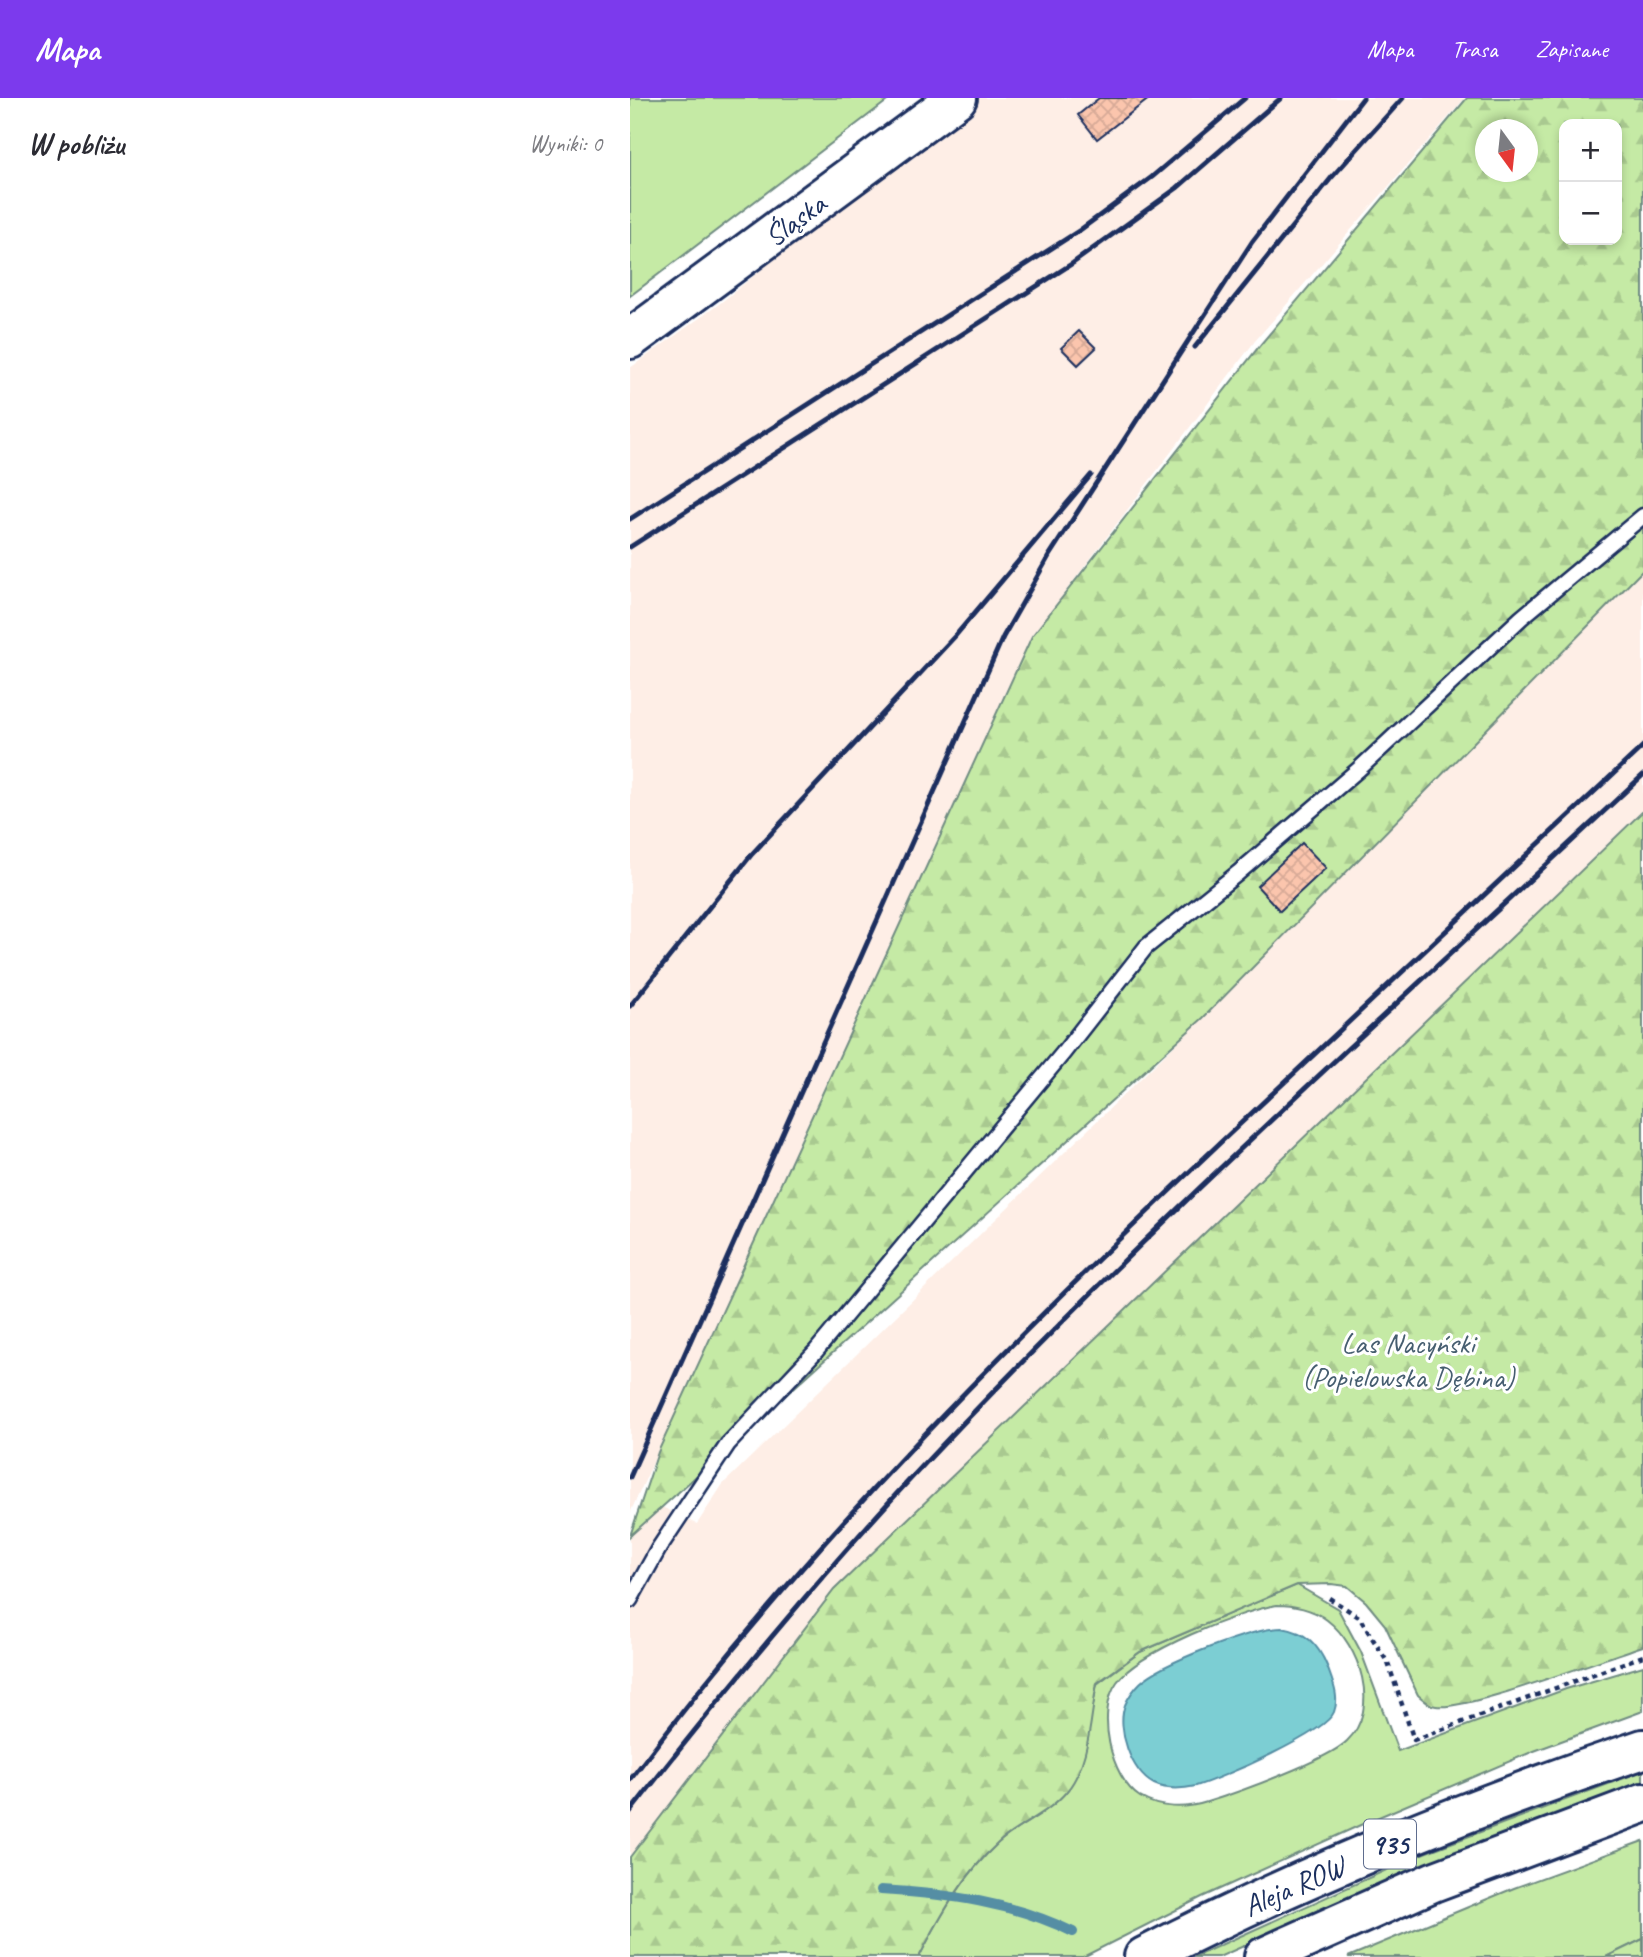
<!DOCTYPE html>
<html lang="pl">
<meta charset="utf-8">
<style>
body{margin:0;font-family:Caveat,sans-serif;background:#f2f2f3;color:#2b2b33}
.controls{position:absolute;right:21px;top:21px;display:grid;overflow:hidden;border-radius:14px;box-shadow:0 4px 10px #0003}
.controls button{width:63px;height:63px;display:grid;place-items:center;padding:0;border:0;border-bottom:2px solid #e1e1e2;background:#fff;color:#2b2b33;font:35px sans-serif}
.compass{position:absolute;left:845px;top:21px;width:63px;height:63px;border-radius:50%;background:#fff;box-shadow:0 4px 10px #0003;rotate:165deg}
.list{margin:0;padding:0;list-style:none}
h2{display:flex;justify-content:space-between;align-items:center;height:91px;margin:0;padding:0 28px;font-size:30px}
h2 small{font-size:23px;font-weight:400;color:#7c7c81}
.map{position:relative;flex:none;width:1013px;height:1859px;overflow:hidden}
header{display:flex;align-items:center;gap:42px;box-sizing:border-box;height:98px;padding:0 35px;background:#7c3aed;color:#fff}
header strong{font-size:33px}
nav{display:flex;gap:38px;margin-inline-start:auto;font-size:24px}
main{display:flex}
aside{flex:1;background:#fff}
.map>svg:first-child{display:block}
.built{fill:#feeee6}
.grass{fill:#c5eaa5;stroke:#708c82;stroke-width:2;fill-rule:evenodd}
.forest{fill:url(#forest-firs);stroke:#708c82;stroke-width:2;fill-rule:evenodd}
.water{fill:#7cced3;stroke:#558ea4;stroke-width:2}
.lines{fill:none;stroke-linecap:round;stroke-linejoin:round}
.stream{stroke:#558ea4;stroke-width:10}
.building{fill:url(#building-cross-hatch);stroke:#1b2f5e;stroke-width:2}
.lane-casing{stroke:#1b2f5e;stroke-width:19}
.secondary-casing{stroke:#1b2f5e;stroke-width:44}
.primary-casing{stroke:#1b2f5e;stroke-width:44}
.path{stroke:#1b2f5e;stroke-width:4.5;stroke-dasharray:5 5;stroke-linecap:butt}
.lane{stroke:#fff;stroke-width:14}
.secondary{stroke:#fff;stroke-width:38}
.primary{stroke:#fff;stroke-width:38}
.rail{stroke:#1b2f5e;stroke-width:5}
.labels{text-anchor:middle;stroke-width:6;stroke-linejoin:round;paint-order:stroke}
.shield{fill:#fff;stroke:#5f6d8e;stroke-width:2}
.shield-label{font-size:28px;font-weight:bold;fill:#1b2f5e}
.street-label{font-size:30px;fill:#1b2f5e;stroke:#fff}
.park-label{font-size:30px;fill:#465e70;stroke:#fff}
</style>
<header>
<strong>Mapa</strong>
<nav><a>Mapa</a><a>Trasa</a><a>Zapisane</a></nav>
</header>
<main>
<aside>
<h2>W pobliżu<small>Wyniki: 0</small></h2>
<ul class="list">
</ul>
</aside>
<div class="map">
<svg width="1013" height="1859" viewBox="0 0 1013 1859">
<defs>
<pattern id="forest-firs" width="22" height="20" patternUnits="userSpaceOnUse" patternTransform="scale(1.75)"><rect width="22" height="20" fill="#c5eaa5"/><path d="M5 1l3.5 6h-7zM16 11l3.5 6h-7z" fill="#a9c990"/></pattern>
<pattern id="building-cross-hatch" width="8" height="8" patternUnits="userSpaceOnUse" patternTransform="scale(1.75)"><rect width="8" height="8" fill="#fbc5ad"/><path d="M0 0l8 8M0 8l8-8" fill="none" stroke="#d7aa97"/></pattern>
</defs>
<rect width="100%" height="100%" fill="#fff"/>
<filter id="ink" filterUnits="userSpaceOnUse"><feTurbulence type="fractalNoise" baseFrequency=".0143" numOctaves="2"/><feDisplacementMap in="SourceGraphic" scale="14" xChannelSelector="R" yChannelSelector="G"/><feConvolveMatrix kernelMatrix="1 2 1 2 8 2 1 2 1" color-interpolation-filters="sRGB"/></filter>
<g filter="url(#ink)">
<g class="built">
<polygon points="344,0 835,0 625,243 402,538 0,1415 0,270 89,206"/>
<polygon points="1013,468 1013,712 204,1492 0,1759 0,1438 32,1409 67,1426 93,1386 573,920"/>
</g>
<g class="grass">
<polygon points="0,0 261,0 0,198"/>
<path d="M667,1487L708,1511L731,1554L768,1653L936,1591L1013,1568V1613L904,1653L737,1724L572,1799L453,1859H289C311,1817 333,1778 368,1745C389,1726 419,1716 436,1693C452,1673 462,1612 467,1586L510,1554ZM647,1507C663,1507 683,1511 697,1522C730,1547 751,1611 717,1643C698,1662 606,1695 577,1704C556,1711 530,1711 510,1699C480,1680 466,1613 487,1584C508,1554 610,1513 647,1507Z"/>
<polygon points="1013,1673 1013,1685 798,1766 589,1859 564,1859 794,1755"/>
<polygon points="1013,1743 1013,1841 976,1859 718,1859 884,1790"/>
</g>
<g class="forest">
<path d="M837,0H1013V472L573,920L0,1438L28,1354L402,538L631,246ZM934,26H987V142H934ZM856,32H898V74H856Z"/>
<path d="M1013,713V1548C975,1560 837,1613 806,1608C798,1607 794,1602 788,1597L755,1527L736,1504L717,1488L701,1486L667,1487L510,1554L467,1585C460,1620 460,1665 437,1693C418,1716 389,1726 368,1745C333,1777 311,1817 289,1859H0V1759L204,1492Z"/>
<polygon points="1013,1841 1013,1859 976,1859"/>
</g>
<path class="water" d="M652,1530C676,1534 688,1546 697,1568C702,1583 710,1598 704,1614C696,1635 590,1681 566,1688C553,1691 537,1692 524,1686C501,1675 486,1630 495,1607C498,1600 504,1591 510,1585C531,1565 623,1530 652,1530Z"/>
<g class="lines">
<path class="stream" d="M251,1792C318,1796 382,1804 443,1834"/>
</g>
<g class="building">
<polygon points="469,0 520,0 467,41 448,17"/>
<polygon points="449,233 466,250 448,267 431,250"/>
<polygon points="672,745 696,770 650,813 627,788"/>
</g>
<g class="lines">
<g class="lane-casing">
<polyline id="lane" points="0,1502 29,1450 98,1346 186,1253 434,954 516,849 608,775 729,671 891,520 1013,418"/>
</g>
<g class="secondary-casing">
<polyline id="secondary" points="0,241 327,0"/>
</g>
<g class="primary-casing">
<g id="primary">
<path d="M514,1859C674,1776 842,1709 1013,1651"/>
<polyline points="634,1859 803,1784 1013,1705"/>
</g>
</g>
<polyline class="path" points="699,1500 729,1519 758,1565 784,1642 1013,1558"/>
<use href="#lane" class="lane"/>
<use href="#secondary" class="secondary"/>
<use href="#primary" class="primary"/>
<g class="rail">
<polyline points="565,249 702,79 773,0"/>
<polyline points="0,421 450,132 522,79 615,0"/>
<polyline points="0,449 443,165 547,90 651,0"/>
<polyline points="0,908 122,756 326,537 461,377"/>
<polyline points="0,1379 373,539 419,458 622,144 733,0"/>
<path d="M0,1682C179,1442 392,1231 609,1027C743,900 878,774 1013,648"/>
<path d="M0,1714C87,1603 176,1494 272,1390C504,1139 763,911 1013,677"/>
</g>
</g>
</g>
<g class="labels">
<rect class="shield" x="734" y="1721.5" width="52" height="49" rx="5"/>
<g class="shield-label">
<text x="760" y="1756">935</text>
</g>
<g class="street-label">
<text transform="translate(165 122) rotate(-36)" y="10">Śląska</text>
<text transform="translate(664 1788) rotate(-24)" y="10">Aleja ROW</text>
</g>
<g class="park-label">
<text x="778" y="1255">Las Nacyński<tspan x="778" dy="34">(Popielowska Dębina)</tspan></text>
</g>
</g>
</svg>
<div class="controls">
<button>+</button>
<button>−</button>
</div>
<svg class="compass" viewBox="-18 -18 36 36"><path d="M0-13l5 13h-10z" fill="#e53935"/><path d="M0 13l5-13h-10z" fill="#7c7c81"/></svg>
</div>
</main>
